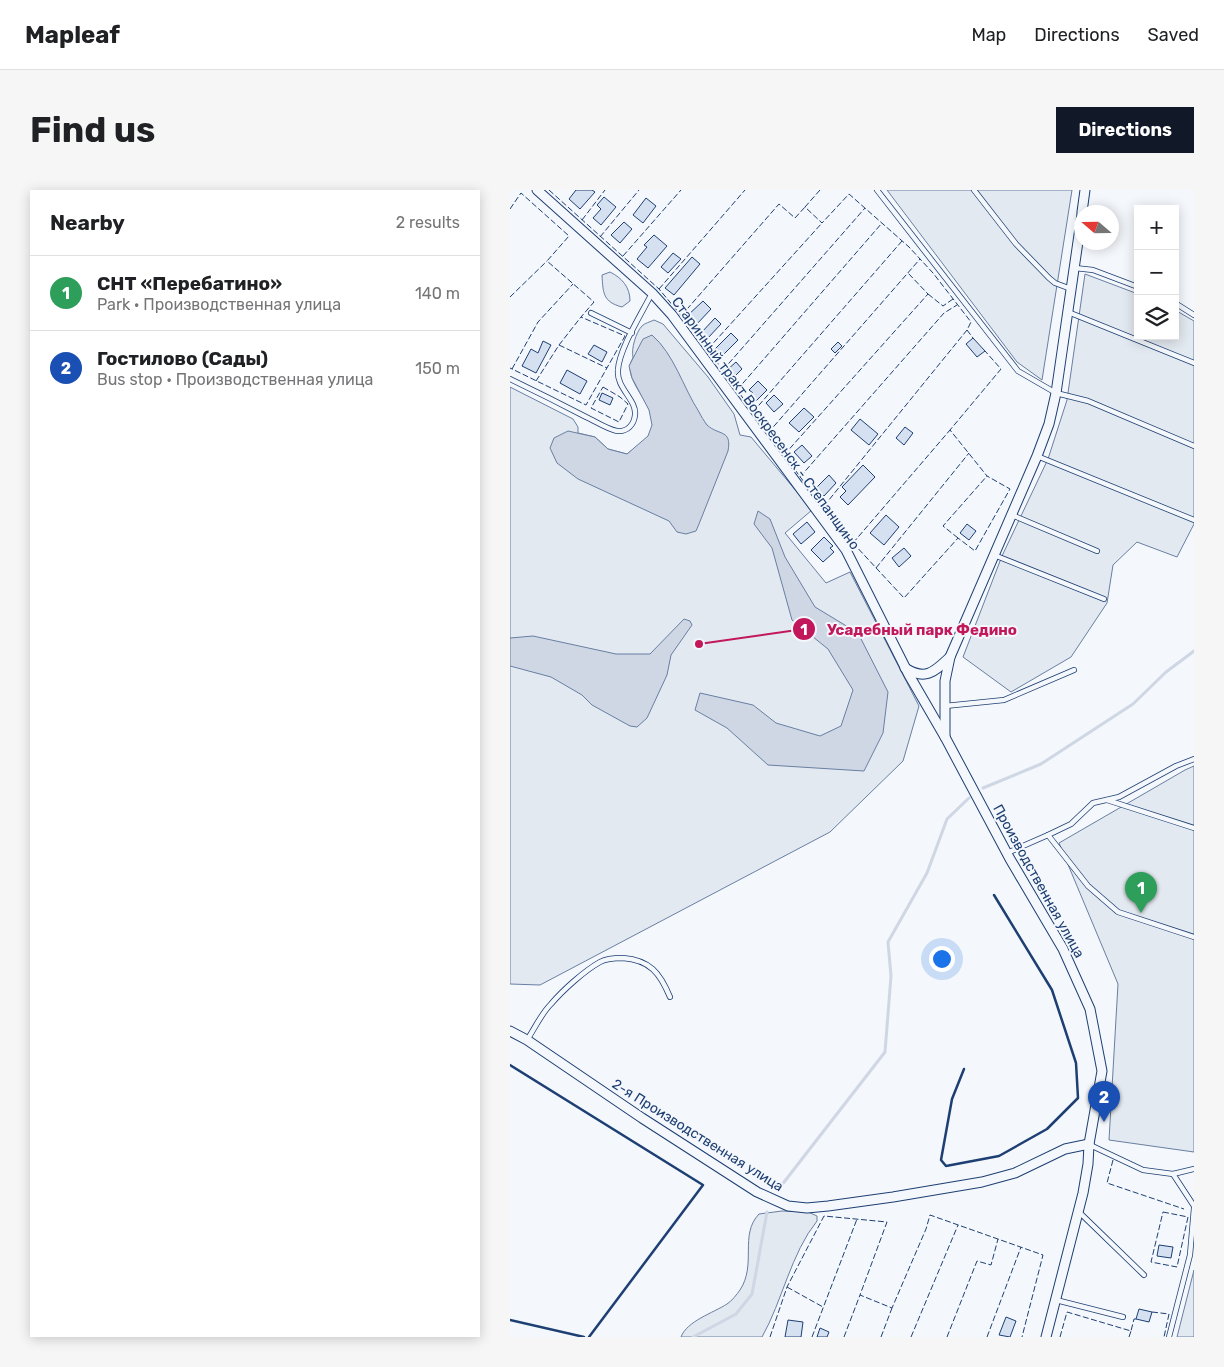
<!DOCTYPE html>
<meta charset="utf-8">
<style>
body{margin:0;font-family:Rubik,sans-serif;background:#f6f6f6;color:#202124}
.controls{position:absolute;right:15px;top:15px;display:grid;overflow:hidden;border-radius:0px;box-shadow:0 2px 12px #0003}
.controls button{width:45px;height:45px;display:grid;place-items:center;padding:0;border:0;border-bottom:1px solid #e0e0e0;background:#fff;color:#202124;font:25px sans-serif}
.compass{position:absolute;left:564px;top:15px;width:45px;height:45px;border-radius:50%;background:#fff;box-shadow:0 2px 12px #0003;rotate:290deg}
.you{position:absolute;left:431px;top:768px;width:18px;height:18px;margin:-12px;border:4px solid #fff;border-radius:50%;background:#1a73e8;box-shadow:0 0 0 8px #1a73e833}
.badge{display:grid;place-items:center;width:32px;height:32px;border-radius:50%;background:#111827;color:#fff;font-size:16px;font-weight:700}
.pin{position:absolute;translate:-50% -41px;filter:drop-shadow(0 1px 2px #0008)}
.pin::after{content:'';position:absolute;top:26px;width:18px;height:15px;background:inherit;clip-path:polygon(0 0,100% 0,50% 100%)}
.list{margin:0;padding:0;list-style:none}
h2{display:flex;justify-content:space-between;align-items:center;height:65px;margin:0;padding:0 20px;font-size:21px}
h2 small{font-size:16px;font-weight:400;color:#757577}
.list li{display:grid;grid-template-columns:32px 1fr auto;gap:15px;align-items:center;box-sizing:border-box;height:75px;padding:0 20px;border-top:1px solid #e0e0e0}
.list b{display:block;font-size:19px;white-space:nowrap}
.list p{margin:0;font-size:16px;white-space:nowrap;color:#757577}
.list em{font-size:16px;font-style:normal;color:#757577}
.icon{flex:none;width:28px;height:28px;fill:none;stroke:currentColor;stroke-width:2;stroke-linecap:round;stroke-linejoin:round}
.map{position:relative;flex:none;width:684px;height:1147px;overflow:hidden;border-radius:0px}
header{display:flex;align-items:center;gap:30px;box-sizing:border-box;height:70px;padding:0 25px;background:#fff;border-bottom:1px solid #e0e0e0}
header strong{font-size:24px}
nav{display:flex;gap:28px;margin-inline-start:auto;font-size:18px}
.intro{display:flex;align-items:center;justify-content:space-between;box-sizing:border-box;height:120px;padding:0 30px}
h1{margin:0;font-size:35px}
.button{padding:12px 22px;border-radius:0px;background:#111827;color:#fff;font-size:18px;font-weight:700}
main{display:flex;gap:30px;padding:0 30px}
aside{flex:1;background:#fff;border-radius:0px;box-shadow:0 2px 12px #0003}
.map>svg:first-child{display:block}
.green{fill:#e3e9f0;stroke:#687fa3}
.water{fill:#cfd7e4;stroke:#687fa3}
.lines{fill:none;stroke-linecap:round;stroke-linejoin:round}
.stream{stroke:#cfd7e4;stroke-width:3}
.building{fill:#d5e0f0;stroke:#1d3f73}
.service-casing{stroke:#1d3f73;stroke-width:6}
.minor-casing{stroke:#1d3f73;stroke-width:11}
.service{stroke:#f4f7fb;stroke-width:4.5}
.minor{stroke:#f4f7fb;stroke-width:9}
.fence{stroke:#1d3f73;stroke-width:1;stroke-dasharray:6 2.5;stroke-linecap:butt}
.wall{stroke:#1d3f73;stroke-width:2.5}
.labels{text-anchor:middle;stroke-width:4;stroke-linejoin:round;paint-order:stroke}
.street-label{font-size:14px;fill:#1d3f73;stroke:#f4f7fb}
.leader{fill:none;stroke:#c2185b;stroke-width:2}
.callout-dot{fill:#c2185b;stroke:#f4f7fb;stroke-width:2}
.mark-label{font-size:15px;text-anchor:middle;font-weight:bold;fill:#fff}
.callout-label{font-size:15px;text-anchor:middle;font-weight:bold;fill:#c2185b;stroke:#f4f7fb;stroke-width:4;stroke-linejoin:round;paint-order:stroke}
</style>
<header>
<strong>Mapleaf</strong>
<nav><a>Map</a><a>Directions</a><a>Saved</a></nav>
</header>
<div class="intro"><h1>Find us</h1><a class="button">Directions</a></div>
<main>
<aside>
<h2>Nearby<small>2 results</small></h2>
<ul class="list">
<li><span class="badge" style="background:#2e9e5b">1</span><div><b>СНТ «Перебатино»</b><p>Park · Производственная улица</p></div><em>140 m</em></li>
<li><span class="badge" style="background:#1a4fb4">2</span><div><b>Гостилово (Сады)</b><p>Bus stop · Производственная улица</p></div><em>150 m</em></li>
</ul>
</aside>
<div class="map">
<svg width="684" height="1147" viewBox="0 0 684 1147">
<rect width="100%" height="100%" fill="#f4f7fb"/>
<g class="green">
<polygon points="377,0 562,0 532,190 507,172"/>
<path d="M100,82C112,88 120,97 120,111L112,117C93,112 93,103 92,85Z"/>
<polygon points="575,84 628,104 628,146 665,146 665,120 684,131 684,334 667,367 627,352 603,375 597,413 561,467 501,502 453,467 492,366 538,269 557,210"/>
<path d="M144,130L153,134L198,187L224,224L230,245L241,247L302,320L275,343L316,393L340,382L409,516L393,571L320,642L30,795L0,794V197L63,229L68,237V243L85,247L98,259L117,264C123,259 133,253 138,247C155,224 120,200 120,178C119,174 122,171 123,167C121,159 126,142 132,136C135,133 140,132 144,130Z"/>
<polygon points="684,576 684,962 599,950 608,794 549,653 675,580"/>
<path d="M272,1021L298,1022L307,1026V1031C281,1063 272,1112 252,1147H171C177,1131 203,1123 217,1114C222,1111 227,1104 230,1100C247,1074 229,1045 249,1024Z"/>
<polygon points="684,1080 684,1147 667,1147"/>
</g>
<g class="water">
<path d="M142,145C164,164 173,197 189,222C191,226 194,231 197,235C209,246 222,239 218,261L189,334L186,341L176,344L167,342L159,331L68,289L47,273L40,258L44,248L58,241L85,247L98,259L117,264L138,246L142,235L139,220L122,188L119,176L133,149Z"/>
<polygon points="248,321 260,329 275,367 305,417 348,443 378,502 373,543 354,581 258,575 217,538 185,520 190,503 243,515 266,533 310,546 331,536 343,500 318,459 282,430 262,358 244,334"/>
<polygon points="174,429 180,431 182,435 161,465 157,485 137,528 127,537 120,536 82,515 72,505 41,487 0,476 0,448 23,446 106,464 140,464"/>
</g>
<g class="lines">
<g class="stream">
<polyline points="473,598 531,574 623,514 656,482 684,461"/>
<polyline points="271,996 375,862 381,786 378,752 417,683 437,629 459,608"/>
<polyline points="183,1147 226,1124 242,1104 257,1022"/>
</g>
</g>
<g class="building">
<polygon points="66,0 82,0 85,2 70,19 59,9"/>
<polygon points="94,7 106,17 91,35 83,28 91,19 87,15"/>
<polygon points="136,8 146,16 133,33 123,25"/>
<polygon points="114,32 122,39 110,53 101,45"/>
<polygon points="144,45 157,56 138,78 127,69 137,57 134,55"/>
<polygon points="163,63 171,69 158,83 151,77"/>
<polygon points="182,67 190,74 164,105 155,98"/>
<polygon points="193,111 201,119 186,135 177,126"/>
<polygon points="205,128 211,134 197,149 191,143"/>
<polygon points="221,143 228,150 212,166 205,159"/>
<polygon points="463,148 475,161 467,167 456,154"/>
<polygon points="33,151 41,155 26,183 12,176 21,159 28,163"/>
<polygon points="328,152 332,156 325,163 321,159"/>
<polygon points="84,155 97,162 92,172 78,164"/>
<polygon points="226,172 232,179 223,188 216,181"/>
<polygon points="57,180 77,191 70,204 50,193"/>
<polygon points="248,191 257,200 244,213 238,208 243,203 239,200"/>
<polygon points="92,203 103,208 100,215 89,210"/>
<polygon points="264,205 273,214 264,222 256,213"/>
<polygon points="294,218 304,227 289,242 279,233"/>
<polygon points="350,229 368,244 359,255 341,240"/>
<polygon points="395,237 403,243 394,255 386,248"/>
<polygon points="292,255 302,266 294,273 284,262"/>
<polygon points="353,275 365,287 338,315 330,307 336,301 332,297"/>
<polygon points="319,285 326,293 314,306 306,298"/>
<polygon points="376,325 389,337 374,355 360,343"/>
<polygon points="297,332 305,342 291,354 283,344"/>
<polygon points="457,334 466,341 459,350 450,343"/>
<polygon points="314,347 323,356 320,358 324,362 313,372 301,360"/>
<polygon points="394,358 401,366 389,377 382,368"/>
<polygon points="649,1055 663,1057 661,1068 647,1066"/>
<polygon points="629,1119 642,1122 639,1132 626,1129"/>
<polygon points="496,1127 506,1131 500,1147 489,1145"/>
<polygon points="278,1130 293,1132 291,1147 275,1147"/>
<polygon points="310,1138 319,1142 317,1147 307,1147"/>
</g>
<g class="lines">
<g class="service-casing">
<g id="service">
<polyline points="367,0 508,181 546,203 578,211 684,256"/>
<polyline points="464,0 506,54 539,88 545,93 561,99"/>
<polyline points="565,78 583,80 628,97"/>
<polyline points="665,113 684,125"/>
<polyline points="558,122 684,173"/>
<polyline points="81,123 122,143"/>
<path d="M0,189C25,201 51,214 76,227C85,231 97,239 107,241C117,242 124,235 125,225C127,210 106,198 108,180C109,159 132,123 142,103"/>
<polyline points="527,266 684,330"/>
<polyline points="502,325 587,361"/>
<polyline points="484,365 594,409"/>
<polyline points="435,516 494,510 564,480"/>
<polyline points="597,610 684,638"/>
<polyline points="538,645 561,634 583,613 609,607 666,576 684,569"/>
<polyline points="497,663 538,645 578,696 608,722 684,747"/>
<path d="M17,850C25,838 31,824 41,814C53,800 74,781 90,772C97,768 106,768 113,768C140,770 150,783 160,807"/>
<polyline points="580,955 633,980 663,984 684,979"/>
<polyline points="663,984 684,1016"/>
<polyline points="569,1022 634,1085"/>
<polyline points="546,1110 613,1127"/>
<polyline points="659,1147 680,1065 684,1018"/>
</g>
</g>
<g class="minor-casing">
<g id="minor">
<polyline points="27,0 142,103 162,125 336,360 399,485 435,547 500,669 553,759 580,819 592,881 579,954 578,974 573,1003 536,1147"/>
<polyline points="572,22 575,0"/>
<path d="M395,478C416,491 424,482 440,467"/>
<polyline points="435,547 435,491 440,467 527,266 539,234 546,203 572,24"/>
<polyline points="0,841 17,850 132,928 247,1002 278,1016 297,1018 318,1016 383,1007 472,992 505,983 555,959 579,954"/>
</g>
</g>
<use href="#service" class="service"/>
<use href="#minor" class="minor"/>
<g class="fence">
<polyline points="39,0 149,99 185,142 291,288 343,353 394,408 448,348 465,361 500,299 477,286 440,240 491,179 475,161"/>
<polyline points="310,0 295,17 312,33 339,4 399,57 423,83 461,132 457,140 463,148"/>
<polyline points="0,19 11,3 59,46 37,71 84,112 71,127 115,146 76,215 0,178"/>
<polyline points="72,30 95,0"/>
<polyline points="90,47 129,0"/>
<polyline points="113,66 171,0"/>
<polyline points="149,99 235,0"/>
<polyline points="418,104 433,116 443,109"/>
<polyline points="0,107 37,71"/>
<polyline points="171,126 269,14 285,28 295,17"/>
<polyline points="49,155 97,178"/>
<polyline points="198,159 312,33"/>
<polyline points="2,179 28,132 63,94"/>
<polyline points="213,180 355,18"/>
<polyline points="26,191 49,155 71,127"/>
<polygon points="93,197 110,207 118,214 109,232 81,218"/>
<polyline points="227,200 372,33"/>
<polyline points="243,222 392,51"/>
<polyline points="258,243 410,69"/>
<polyline points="274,265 418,104 398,83"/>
<polyline points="290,287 434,123 447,115"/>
<polyline points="314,316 457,140"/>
<polyline points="448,348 433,336 477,286"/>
<polyline points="343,353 440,240"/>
<polyline points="366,378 459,263"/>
<polyline points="603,970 597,993 674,1019"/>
<polygon points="653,1022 678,1027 667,1077 641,1072"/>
<polyline points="277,1097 313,1117"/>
<polyline points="642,1122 659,1124 654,1147"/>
<polyline points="260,1147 277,1097 314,1026 377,1032 350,1105 382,1118 416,1039 420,1025 533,1065 512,1147"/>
<polyline points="302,1147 347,1029"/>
<polyline points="334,1147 350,1105"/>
<polyline points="371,1147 382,1118"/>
<polyline points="401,1147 448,1035"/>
<polyline points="437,1147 467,1071 481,1075 488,1049"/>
<polyline points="477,1147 511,1057"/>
<polyline points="550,1147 557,1122 621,1141 624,1129 626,1129"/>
<polyline points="619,1147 621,1141"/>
</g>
<g class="wall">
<polyline points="0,875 193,995 79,1147"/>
<polyline points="454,879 442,909 431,970 436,976 489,966 537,939 568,908 566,873 542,800 484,705"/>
<polyline points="0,1130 74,1147"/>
</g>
</g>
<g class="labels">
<g class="street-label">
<text transform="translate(256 233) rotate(54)" y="5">Старинный тракт Воскресенск - Степанщино</text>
<text transform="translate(529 691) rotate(61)" y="5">Производственная улица</text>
<text transform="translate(188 945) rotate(32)" y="5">2-я Производственная улица</text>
</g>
</g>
<path class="leader" d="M189 454L294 439"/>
<g class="callout-dot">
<circle cx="189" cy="454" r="5"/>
<circle cx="294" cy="439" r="12"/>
</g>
<g class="mark-label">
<text x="294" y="445">1</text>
</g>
<g class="callout-label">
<text x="412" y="445">Усадебный парк Федино</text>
</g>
</svg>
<div class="controls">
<button>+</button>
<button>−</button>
<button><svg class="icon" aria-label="layers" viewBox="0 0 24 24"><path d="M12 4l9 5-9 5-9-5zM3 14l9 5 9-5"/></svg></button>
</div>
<svg class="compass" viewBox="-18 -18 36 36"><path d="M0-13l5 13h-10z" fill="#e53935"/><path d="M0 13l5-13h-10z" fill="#757577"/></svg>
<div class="you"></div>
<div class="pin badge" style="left:631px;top:723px;background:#2e9e5b">1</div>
<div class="pin badge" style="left:594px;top:932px;background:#1a4fb4">2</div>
</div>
</main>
